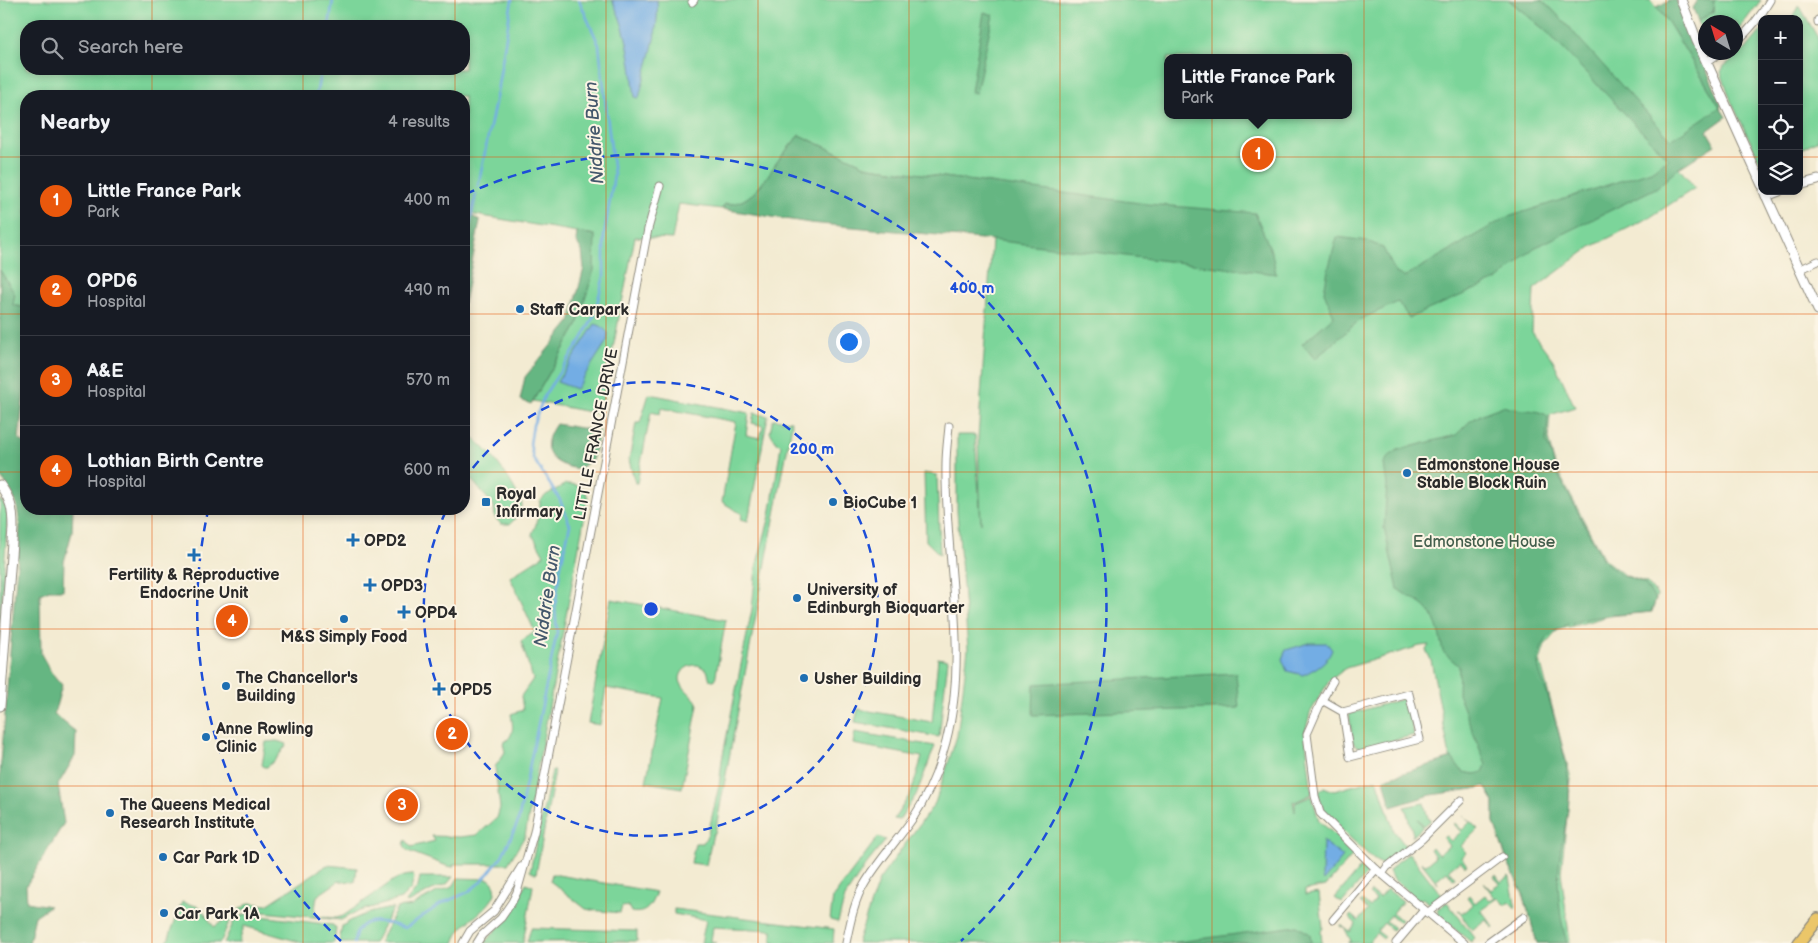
<!DOCTYPE html>
<meta charset="utf-8">
<style>
body{margin:0;font-family:"Balsamiq Sans",sans-serif;background:#242831;color:#f1f3f6}
.controls{position:absolute;right:15px;top:15px;display:grid;overflow:hidden;border-radius:10px;box-shadow:0 2px 8px #0003}
.controls button{width:45px;height:45px;display:grid;place-items:center;padding:0;border:0;border-bottom:1px solid #363941;background:#171b24;color:#f1f3f6;font:25px sans-serif}
.compass{position:absolute;left:1698px;top:15px;width:45px;height:45px;border-radius:50%;background:#171b24;box-shadow:0 2px 8px #0003;rotate:322deg}
.you{position:absolute;left:848px;top:341px;width:18px;height:18px;margin:-12px;border:4px solid #fff;border-radius:50%;background:#1a73e8;box-shadow:0 0 0 8px #1a73e833}
.badge{display:grid;place-items:center;width:32px;height:32px;border-radius:50%;background:#ea580c;color:#fff;font-size:16px;font-weight:700}
.pin{position:absolute;translate:-50% -50%;border:2px solid #fff;box-shadow:0 1px 5px #0006}
.popup{position:absolute;left:1164px;top:54px;width:188px;height:65px;box-sizing:border-box;display:grid;place-content:center;border-radius:10px;background:#171b24;filter:drop-shadow(0 1px 4px #0005);font-size:16px;white-space:nowrap;color:#9ea1a6}
.popup b{font-size:19px;color:#f1f3f6}
.popup::after{content:'';position:absolute;left:50%;top:100%;margin-left:-10px;border:10px solid transparent;border-top-color:#171b24}
.list{margin:0;padding:0;list-style:none}
h2{display:flex;justify-content:space-between;align-items:center;height:65px;margin:0;padding:0 20px;font-size:21px}
h2 small{font-size:16px;font-weight:400;color:#9ea1a6}
.list li{display:grid;grid-template-columns:32px 1fr auto;gap:15px;align-items:center;box-sizing:border-box;height:90px;padding:0 20px;border-top:1px solid #363941}
.list b{display:block;font-size:19px;white-space:nowrap}
.list p{margin:0;font-size:16px;white-space:nowrap;color:#9ea1a6}
.list em{font-size:16px;font-style:normal;color:#9ea1a6}
.icon{flex:none;width:28px;height:28px;fill:none;stroke:currentColor;stroke-width:2;stroke-linecap:round;stroke-linejoin:round}
.map{position:relative;flex:none;width:1818px;height:943px;overflow:hidden}
.search{position:absolute;background:#171b24;box-shadow:0 2px 8px #0003;left:20px;top:20px;width:450px;height:55px;display:flex;align-items:center;gap:12px;box-sizing:border-box;padding:0 18px;border-radius:20px;color:#9ea1a6;font-size:19px}
.panel{position:absolute;background:#171b24;box-shadow:0 2px 8px #0003;left:20px;top:90px;width:450px;height:425px;border-radius:20px}
.map>svg:first-child{display:block}
.green{fill:#7cd59a;stroke:#548062;fill-rule:evenodd}
.forest{fill:#65b682;stroke:#487056}
.water{fill:#73ade4;stroke:#4f6c88}
.lines{fill:none;stroke-linecap:round;stroke-linejoin:round}
.stream{stroke:#73ade4;stroke-width:2.5}
.minor-casing{stroke:#8f8b7e;stroke-width:9}
.tertiary-casing{stroke:#8f8b7e;stroke-width:11}
.primary-casing{stroke:#8f8b7e;stroke-width:14}
.minor{stroke:#fff;stroke-width:7}
.tertiary{stroke:#fff;stroke-width:9}
.primary{stroke:#ebc669;stroke-width:11}
.grid{fill:none;stroke:#e8590c;stroke-width:1;stroke-opacity:0.55}
.ring{fill:none;stroke:#1d4ed8;stroke-width:2.5;stroke-dasharray:9 6}
.poi-dot{fill:#1f6fb2;stroke:#fcf5e5;stroke-width:2}
.labels{text-anchor:middle;stroke-width:4;stroke-linejoin:round;paint-order:stroke}
.poi-label{font-size:16px;font-weight:bold;fill:#2b2b2b;stroke:#fcf5e5;text-anchor:start}
.street-label{font-size:16px;fill:#2b2b2b;stroke:#fcf5e5}
.park-label{font-size:16px;fill:#435e4c;stroke:#fcf5e5}
.water-label{font-size:18px;font-style:italic;fill:#44586c;stroke:#fcf5e5}
.centre{fill:#1d4ed8;stroke:#fcf5e5;stroke-width:2.5}
.ring-label{font-size:15px;text-anchor:middle;font-weight:bold;fill:#1d4ed8;stroke:#fcf5e5;stroke-width:4;stroke-linejoin:round;paint-order:stroke}
</style>
<div class="map">
<svg width="1818" height="943" viewBox="0 0 1818 943">
<rect width="100%" height="100%" fill="#fcf5e5"/>
<filter id="ink" filterUnits="userSpaceOnUse"><feTurbulence type="fractalNoise" baseFrequency=".02" numOctaves="2"/><feDisplacementMap in="SourceGraphic" scale="10" xChannelSelector="R" yChannelSelector="G"/><feConvolveMatrix kernelMatrix="1 2 1 2 8 2 1 2 1" color-interpolation-filters="sRGB"/></filter>
<filter id="wash" filterUnits="userSpaceOnUse"><feTurbulence type="fractalNoise" baseFrequency=".0096" numOctaves="4" result="noise"/><feDisplacementMap in="SourceGraphic" scale="20" xChannelSelector="R" yChannelSelector="G"/><feGaussianBlur stdDeviation="1.12" result="paint"/><feColorMatrix in="noise" values="0 0 0 0 0 0 0 0 0 0 0 0 0 0 0 0 0 1.4 0 .05"/><feComposite in="paint" operator="in"/></filter>
<g filter="url(#wash)">
<rect width="100%" height="100%" fill="#f3ebd2"/>
<g class="green">
<path d="M0,0H1509L1547,32L1553,10L1540,0H1650L1668,22L1726,117L1680,150L1679,168L1695,188L1652,216L1591,247L1534,289L1532,332L1553,360L1575,407L1550,415L1548,439L1555,466L1604,559L1624,575L1647,583L1657,595L1652,612L1609,616L1558,630L1545,645L1540,661L1571,779L1561,872L1570,943H1537L1524,896L1508,863L1494,823V802L1485,786L1473,789L1450,757L1431,660L1426,650L1429,645L1420,646L1346,668L1329,681L1310,713L1305,733L1312,794L1295,802L1293,801L1295,812V803L1312,796L1319,821L1355,852L1326,886L1305,890V895L1319,893L1323,928L1321,931L1322,943H857L879,880L935,803L957,736L968,649L957,511V435H975L981,524L978,438L996,184L869,167L799,135C792,144 784,153 777,162C765,180 750,206 725,204L722,209L679,204L672,239L635,237L600,414L533,401L577,326L595,235L464,213V96H26V308L0,302ZM26,26H464V69H26ZM1168,58H1348V115H1168Z"/>
<polygon points="1714,0 1761,0 1736,33 1736,22 1706,22 1705,40 1698,21 1713,12"/>
<polygon points="1799,5 1818,38 1818,140 1799,150 1799,19 1791,19"/>
<polygon points="1762,30 1762,166 1731,101 1721,72 1724,66 1746,49"/>
<polygon points="649,394 749,413 746,435 760,438 763,426 752,423 754,413 768,416 748,521 741,519 742,514 722,502 736,422 661,408 660,414 651,412 637,483 635,483 629,460 636,423 640,423"/>
<polygon points="773,419 791,421 792,424 715,833 713,834 706,865 691,863 695,843 703,843 708,834 719,786 722,760 752,609 756,567 770,516 781,445 776,442 770,432"/>
<path d="M464,432C490,448 510,477 522,504L514,520L510,524H501L495,518L494,506L464,471Z"/>
<polygon points="924,473 937,475 940,555 926,541"/>
<path d="M566,484C577,484 585,486 588,498L525,836L508,864H454L453,867L447,866L408,851C404,848 403,844 406,840L411,847L435,841L432,836L460,837L477,835L497,818L500,808L495,767L505,752L503,743C515,736 513,726 511,714L523,710L521,696L533,679L521,641L535,632L510,577L544,555L532,534C537,523 540,513 540,501L546,495Z"/>
<polygon points="0,499 8,510 0,630"/>
<path d="M611,599L726,620L715,680H710L707,670L698,665C692,665 687,666 683,671C672,686 695,693 698,705L682,788L646,782L663,698L606,688L600,725L588,723Z"/>
<polygon points="938,658 948,660 939,737 855,722 858,709 932,722"/>
<polygon points="1406,698 1414,735 1361,749 1353,743 1349,714"/>
<polygon points="855,732 935,746 916,795 899,820 894,819 911,793 922,757 853,744"/>
<polygon points="277,741 287,744 276,759 267,767 264,767 262,765 266,742"/>
<polygon points="552,771 555,771 536,874 530,871"/>
<polygon points="1377,779 1394,831 1407,848 1384,866 1373,859 1330,819 1324,812 1318,793 1324,787 1334,791"/>
<polygon points="1424,803 1428,818 1431,820 1424,826 1418,819 1423,827 1412,837 1413,834 1406,810 1404,807"/>
<polygon points="1463,815 1478,829 1461,846 1466,853 1461,857 1467,865 1465,866 1460,861 1449,870 1455,878 1453,879 1447,871 1436,880 1438,884 1421,862 1425,865 1435,857 1430,849 1432,847 1438,855 1449,846 1443,838 1446,836 1451,841 1461,832 1454,824 1455,823 1462,830 1470,822"/>
<polygon points="878,837 886,840 865,866 845,897 838,922 830,920 833,897"/>
<polygon points="1409,853 1443,897 1432,905 1422,898 1419,901 1392,878 1389,871 1396,863"/>
<path d="M327,865L357,868L355,882L339,881L317,896L314,916L336,918L343,916L394,880C400,877 406,875 413,875L414,878L411,889L401,899L356,912L341,920L245,910C229,913 227,930 220,943H167L182,902L200,907L214,927L249,903L267,905Z"/>
<polygon points="1361,867 1368,873 1342,903 1335,898"/>
<path d="M552,874L656,892C651,906 646,915 631,912L628,906L622,907L620,913L591,910L586,909L550,881Z"/>
<polygon points="1496,875 1501,882 1509,876 1510,878 1516,908 1515,908 1510,902 1505,905 1498,898 1481,910 1494,927 1493,928 1486,919 1472,930 1458,910 1462,913 1473,905 1467,897 1469,895 1475,903 1485,895 1490,901 1495,898 1484,883 1491,890 1500,884 1494,876"/>
<polygon points="420,877 453,877 447,884 432,890 410,902 405,903 418,887"/>
<path d="M458,878L489,879C510,894 474,916 464,926C459,931 456,937 454,943H379L397,908L412,906L437,892L450,888L454,885Z"/>
<polygon points="526,883 533,886 523,943 484,943 512,913"/>
<polygon points="1387,889 1403,901 1393,913 1401,920 1399,922 1391,915 1386,921 1394,928 1392,930 1384,923 1377,931 1385,937 1383,939 1376,933 1369,941 1370,943 1348,943 1351,941 1345,929 1341,926 1341,925 1350,932 1356,924 1349,917 1351,915 1358,921 1368,910 1360,903 1362,901 1370,907 1376,900 1369,894 1371,892 1379,898"/>
<polygon points="1447,902 1475,938 1471,942 1439,917 1437,909"/>
<path d="M393,908L374,943H339L342,926C358,915 374,911 393,908Z"/>
<polygon points="674,909 834,929 833,943 772,943 772,930 713,927 711,941 717,943 701,943 706,920 674,914"/>
<polygon points="245,914 333,925 336,929 334,943 303,943 244,926 239,943 224,943 234,921"/>
<polygon points="531,928 637,931 637,941 527,942"/>
</g>
<g class="forest">
<polygon points="1509,0 1540,0 1553,10 1671,140 1720,107 1668,22 1656,7 1668,2 1668,0 1676,0 1722,105 1720,108 1726,117 1707,131 1715,145 1679,168 1656,188 1534,248 1499,279 1409,318 1398,302 1361,319 1315,359 1302,344 1334,316 1324,292 1328,270 1337,237 1367,241 1383,248 1396,273 1404,277 1505,218 1651,171 1668,159 1547,32"/>
<polygon points="1698,0 1714,0 1713,12 1698,21 1693,8"/>
<polygon points="984,12 993,15 976,93 971,92"/>
<path d="M799,135L869,167L1147,204L1255,213L1272,253L1276,274L992,240L810,223L722,209L725,204C750,206 765,180 777,162C784,153 792,144 799,135Z"/>
<polygon points="469,214 480,221 464,303 464,219"/>
<polygon points="577,232 595,235 594,270 577,326 531,404 520,400 525,377 570,322 584,268 582,251 576,241"/>
<path d="M0,270L15,294L13,305L26,308V375L19,439L26,444V509H73L72,532L64,562L63,590H49L40,594L41,654L51,672L62,685L54,714L76,732L75,756L58,785L64,823L26,886L27,902L50,906L35,916L29,943H0V775L20,529C18,507 16,494 0,477Z"/>
<path d="M1503,406C1518,412 1534,407 1548,416L1546,441L1553,459L1554,467L1603,560L1622,576L1632,578L1645,584L1656,600L1651,612C1622,615 1558,614 1543,645C1541,649 1538,659 1538,663C1539,675 1546,688 1549,700C1557,725 1564,751 1568,777C1572,801 1565,826 1561,849C1556,880 1558,913 1567,943H1537L1524,896L1508,863L1494,823V802L1485,786L1473,789L1431,795L1391,807L1384,779L1452,758L1463,772L1475,774L1483,772L1486,765L1458,694L1459,666L1443,652C1440,637 1438,622 1428,610C1421,601 1407,597 1398,589L1384,528L1387,485L1384,464L1388,457L1398,450L1456,435L1469,422L1482,414Z"/>
<path d="M556,424L600,431L592,460L579,469C550,465 538,449 556,424Z"/>
<polygon points="1236,673 1239,708 1033,715 1034,684"/>
<polygon points="1297,926 1310,934 1311,943 1170,943"/>
</g>
<g class="water">
<path d="M612,0H657C660,32 646,67 639,98L635,97C630,59 629,35 612,0Z"/>
<polygon points="595,324 601,326 608,333 607,341 576,389 557,382"/>
<path d="M1309,643H1327L1332,650C1327,663 1315,669 1303,675L1287,671L1282,659L1286,650Z"/>
<polygon points="1323,841 1343,857 1323,881 1322,877"/>
</g>
<g class="lines">
<g class="stream">
<polyline points="329,26 333,0"/>
<polyline points="316,96 321,69"/>
<polyline points="478,187 497,92 512,0"/>
<polyline points="464,253 476,194"/>
<path d="M354,943C357,912 386,922 405,928L441,904L468,892L482,881L502,856L518,822L557,632L555,608L560,569L570,525L560,500L533,458L530,444L533,425L545,394L582,339L594,316L604,276V236L614,175L599,45L579,0"/>
</g>
</g>
</g>
<g filter="url(#ink)">
<g class="lines">
<g class="minor-casing">
<g id="minor">
<polyline points="692,2 694,0"/>
<polyline points="1818,20 1818,22"/>
<path d="M1736,42C1750,30 1761,16 1770,0"/>
<polyline points="1708,61 1721,52"/>
<polyline points="1799,270 1818,261"/>
<polyline points="1333,681 1322,700 1307,734 1315,796 1320,813 1376,869 1464,943"/>
<polyline points="1322,700 1343,712 1409,694 1420,739 1350,757 1343,712"/>
<polyline points="1382,874 1387,867 1422,839 1461,800"/>
<polyline points="1427,913 1502,857"/>
<polyline points="1333,920 1376,869"/>
<polyline points="463,943 470,931 494,911 521,867"/>
<polyline points="477,943 482,935 501,918 512,902 517,892 534,832 648,229 660,186"/>
<path d="M846,943C850,924 854,902 864,885C878,861 897,841 913,818C928,796 939,768 946,742C970,651 944,556 946,464C946,451 948,438 949,426"/>
<polyline points="1396,943 1424,910"/>
<polyline points="1488,943 1524,917"/>
</g>
</g>
<g class="tertiary-casing">
<g id="tertiary">
<polyline points="1681,0 1697,41 1762,185"/>
<polyline points="1799,185 1818,180"/>
<polyline points="1764,191 1818,310"/>
<polyline points="1766,196 1779,191"/>
<path d="M0,485C11,500 13,509 13,528L0,706"/>
</g>
</g>
<g class="primary-casing">
<polyline id="primary" points="1799,943 1818,919"/>
</g>
<use href="#minor" class="minor"/>
<use href="#tertiary" class="tertiary"/>
<use href="#primary" class="primary"/>
</g>
</g>
<path class="grid" d="M152,0V26M303,0V26M455,0V26M606,0V943M758,0V943M909,0V943M1060,0V943M1212,0V943M1364,0V943M1515,0V943M1666,0V943M152,69V96M303,69V96M455,69V96M0,157H26M464,157H1762M1799,157H1818M0,314H26M464,314H1818M0,472H26M464,472H1818M152,509V943M303,509V943M455,509V943M0,629H1818M0,786H1818"/>
<g class="ring">
<path d="M464 480A227 227 0 1 1 447 509"/>
<path d="M341 941A454 454 0 0 1 208 511M466 194A454 454 0 0 1 961 941"/>
</g>
<g class="poi-dot">
<circle cx="520" cy="309" r="5"/>
<circle cx="1407" cy="473" r="5"/>
<rect x="481" y="497" width="10" height="10" rx="2.5"/>
<circle cx="833" cy="502" r="5"/>
<path d="M350.5 532.5h5v5h5v5h-5v5h-5v-5h-5v-5h5z"/>
<path d="M191.5 547.5h5v5h5v5h-5v5h-5v-5h-5v-5h5z"/>
<path d="M367.5 577.5h5v5h5v5h-5v5h-5v-5h-5v-5h5z"/>
<circle cx="797" cy="598" r="5"/>
<path d="M401.5 604.5h5v5h5v5h-5v5h-5v-5h-5v-5h5z"/>
<circle cx="344" cy="619" r="5"/>
<circle cx="804" cy="678" r="5"/>
<circle cx="226" cy="686" r="5"/>
<path d="M436.5 681.5h5v5h5v5h-5v5h-5v-5h-5v-5h5z"/>
<circle cx="206" cy="737" r="5"/>
<circle cx="110" cy="813" r="5"/>
<circle cx="163" cy="857" r="5"/>
<circle cx="164" cy="913" r="5"/>
</g>
<g class="labels">
<g class="poi-label">
<text x="530" y="315">Staff Carpark</text>
<text x="1417" y="470">Edmonstone House<tspan x="1417" dy="18">Stable Block Ruin</tspan></text>
<text x="496" y="499">Royal<tspan x="496" dy="18">Infirmary</tspan></text>
<text x="843" y="508">BioCube 1</text>
<text x="364" y="546">OPD2</text>
<text x="194" y="580" text-anchor="middle">Fertility &amp; Reproductive<tspan x="194" dy="18">Endocrine Unit</tspan></text>
<text x="381" y="591">OPD3</text>
<text x="807" y="595">University of<tspan x="807" dy="18">Edinburgh Bioquarter</tspan></text>
<text x="415" y="618">OPD4</text>
<text x="344" y="642" text-anchor="middle">M&amp;S Simply Food</text>
<text x="236" y="683">The Chancellor's<tspan x="236" dy="18">Building</tspan></text>
<text x="814" y="684">Usher Building</text>
<text x="450" y="695">OPD5</text>
<text x="216" y="734">Anne Rowling<tspan x="216" dy="18">Clinic</tspan></text>
<text x="120" y="810">The Queens Medical<tspan x="120" dy="18">Research Institute</tspan></text>
<text x="173" y="863">Car Park 1D</text>
<text x="174" y="919">Car Park 1A</text>
</g>
<g class="street-label">
<text transform="translate(595 434) rotate(-79)" y="6">LITTLE FRANCE DRIVE</text>
</g>
<g class="park-label">
<text x="1484" y="547">Edmonstone House</text>
</g>
<g class="water-label">
<text transform="translate(594 133) rotate(-94)" y="6">Niddrie Burn</text>
<text transform="translate(547 596) rotate(-82)" y="6">Niddrie Burn</text>
</g>
</g>
<circle cx="651" cy="609" r="8" class="centre"/>
<g class="ring-label">
<text x="972" y="293">400 m</text>
<text x="812" y="454">200 m</text>
</g>
</svg>
<div class="controls">
<button>+</button>
<button>−</button>
<button><svg class="icon" aria-label="locate" viewBox="0 0 24 24"><circle cx="12" cy="12" r="6"/><path d="M12 2v4M12 18v4M2 12h4M18 12h4"/></svg></button>
<button><svg class="icon" aria-label="layers" viewBox="0 0 24 24"><path d="M12 4l9 5-9 5-9-5zM3 14l9 5 9-5"/></svg></button>
</div>
<svg class="compass" viewBox="-18 -18 36 36"><path d="M0-13l5 13h-10z" fill="#e53935"/><path d="M0 13l5-13h-10z" fill="#9ea1a6"/></svg>
<div class="you"></div>
<div class="pin badge" style="left:1258px;top:154px">1</div>
<div class="popup"><b>Little France Park</b>Park</div>
<div class="pin badge" style="left:452px;top:734px">2</div>
<div class="pin badge" style="left:402px;top:805px">3</div>
<div class="pin badge" style="left:232px;top:621px">4</div>
<div class="search"><svg class="icon" aria-label="search" viewBox="0 0 24 24"><circle cx="10" cy="10" r="6"/><path d="M15 15l6 6"/></svg>Search here</div>
<section class="panel">
<h2>Nearby<small>4 results</small></h2>
<ul class="list">
<li><span class="badge">1</span><div><b>Little France Park</b><p>Park</p></div><em>400 m</em></li>
<li><span class="badge">2</span><div><b>OPD6</b><p>Hospital</p></div><em>490 m</em></li>
<li><span class="badge">3</span><div><b>A&amp;E</b><p>Hospital</p></div><em>570 m</em></li>
<li><span class="badge">4</span><div><b>Lothian Birth Centre</b><p>Hospital</p></div><em>600 m</em></li>
</ul>
</section>
</div>
